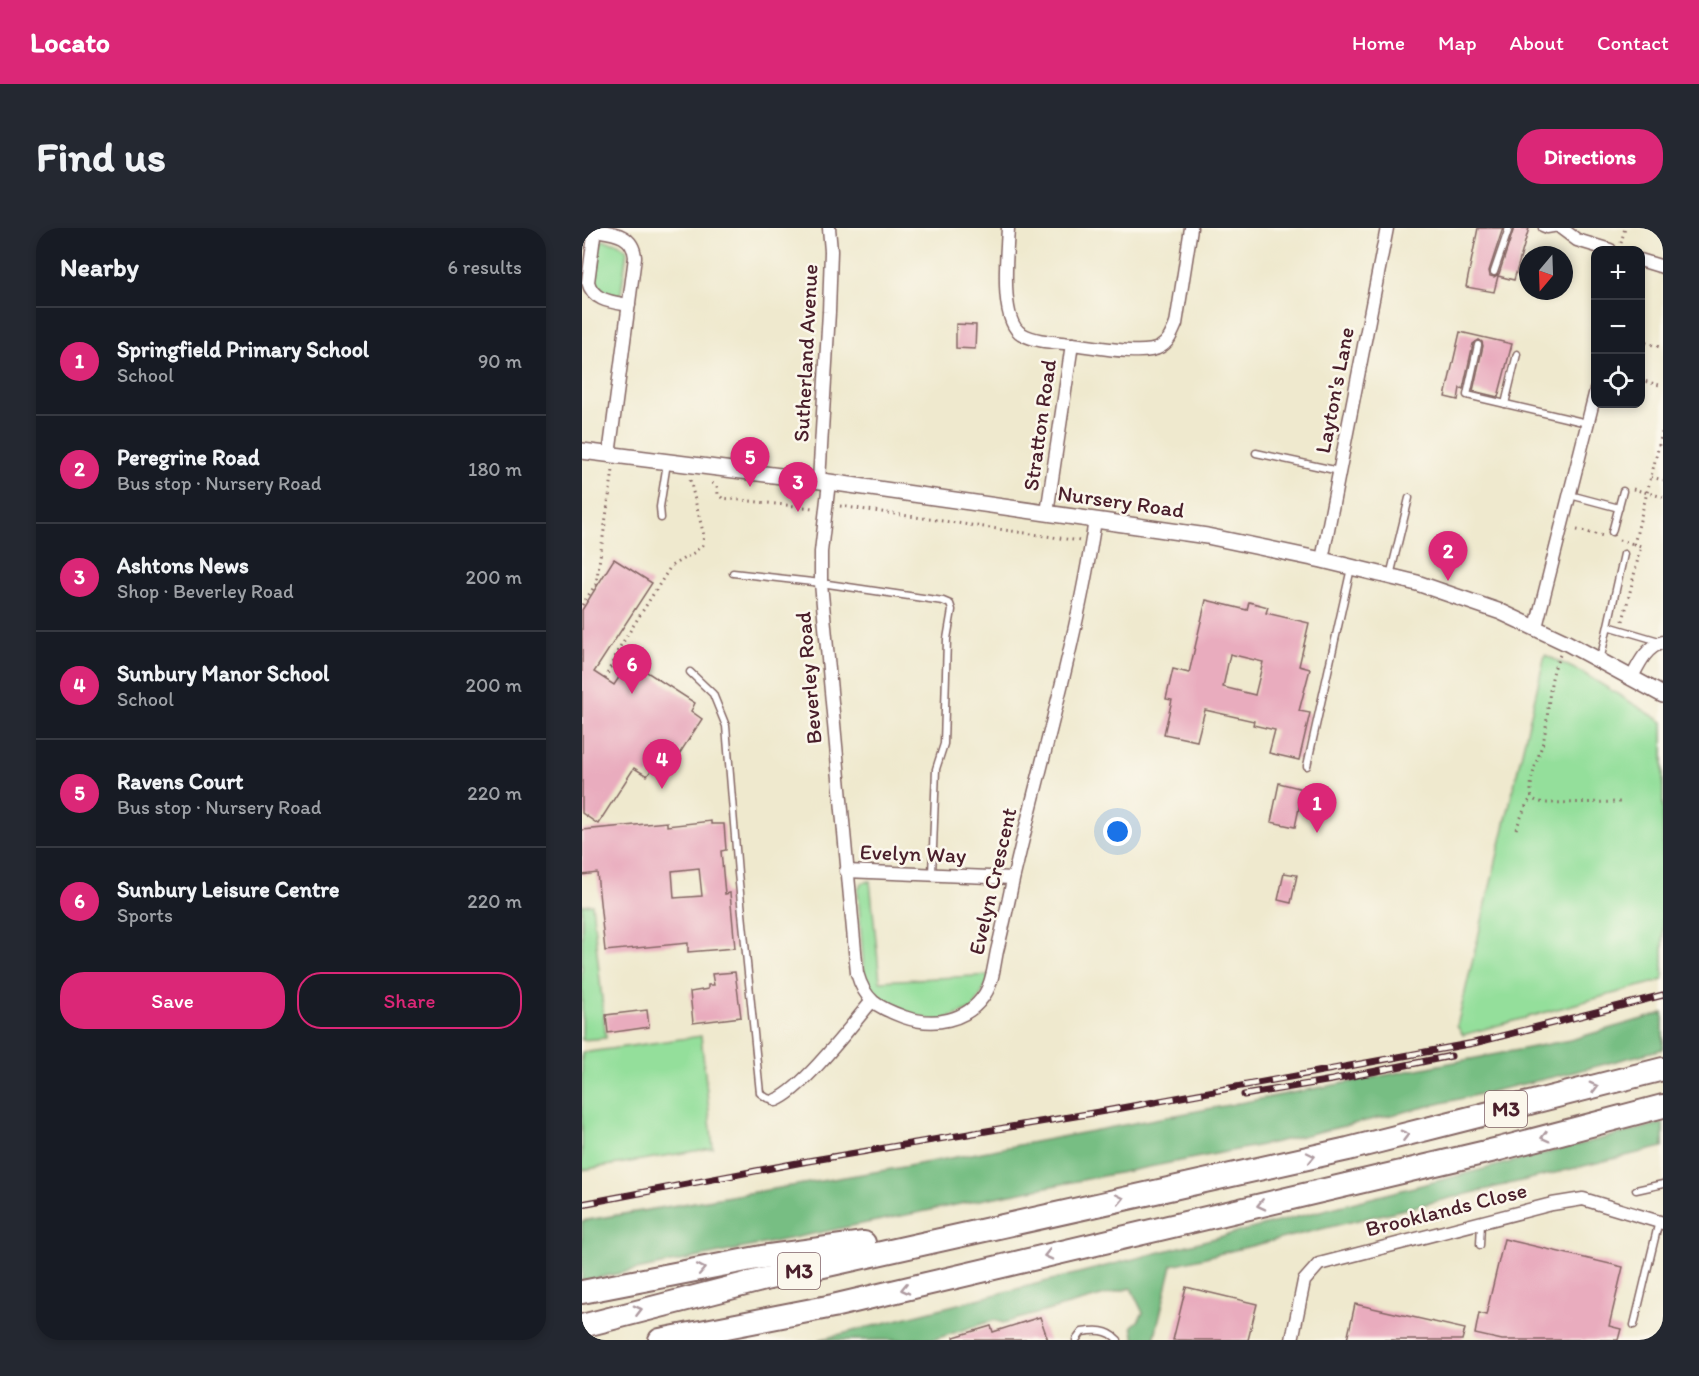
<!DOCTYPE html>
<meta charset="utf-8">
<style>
body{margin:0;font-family:Itim,sans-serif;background:#242831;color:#f1f3f6}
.controls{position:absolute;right:18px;top:18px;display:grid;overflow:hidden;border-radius:12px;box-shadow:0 3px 9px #0003}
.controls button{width:54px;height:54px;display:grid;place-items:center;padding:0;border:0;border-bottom:2px solid #363941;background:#171b24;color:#f1f3f6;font:30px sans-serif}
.compass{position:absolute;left:937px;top:18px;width:54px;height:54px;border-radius:50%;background:#171b24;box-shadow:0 3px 9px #0003;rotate:199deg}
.you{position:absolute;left:536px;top:604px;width:21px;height:21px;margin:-15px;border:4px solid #fff;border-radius:50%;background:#1a73e8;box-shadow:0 0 0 9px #1a73e833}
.badge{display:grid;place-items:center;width:39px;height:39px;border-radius:50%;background:#db2777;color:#fff;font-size:20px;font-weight:700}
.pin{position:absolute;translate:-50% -50px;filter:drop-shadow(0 2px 3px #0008)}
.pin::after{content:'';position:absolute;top:32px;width:21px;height:18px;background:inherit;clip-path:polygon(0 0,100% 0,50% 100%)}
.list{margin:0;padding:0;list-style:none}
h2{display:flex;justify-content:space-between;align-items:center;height:78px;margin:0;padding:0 24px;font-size:26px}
h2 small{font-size:20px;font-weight:400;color:#9ea1a6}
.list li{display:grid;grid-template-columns:39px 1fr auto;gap:18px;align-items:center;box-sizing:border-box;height:108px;padding:0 24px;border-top:2px solid #363941}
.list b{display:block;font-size:22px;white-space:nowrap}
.list p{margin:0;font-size:20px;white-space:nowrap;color:#9ea1a6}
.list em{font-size:20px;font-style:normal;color:#9ea1a6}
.actions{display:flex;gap:12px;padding:18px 24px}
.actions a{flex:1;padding:14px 0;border:2px solid #db2777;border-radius:24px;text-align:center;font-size:21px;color:#db2777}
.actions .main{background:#db2777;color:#fff}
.icon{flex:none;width:33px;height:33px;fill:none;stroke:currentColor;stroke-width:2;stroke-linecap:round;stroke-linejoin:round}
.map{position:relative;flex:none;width:1081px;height:1112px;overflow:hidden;border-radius:24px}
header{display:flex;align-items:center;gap:36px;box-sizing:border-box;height:84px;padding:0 30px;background:#db2777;color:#fff}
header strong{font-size:28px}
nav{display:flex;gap:33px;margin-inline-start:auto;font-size:21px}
.intro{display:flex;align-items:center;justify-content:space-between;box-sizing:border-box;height:144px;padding:0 36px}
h1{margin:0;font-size:42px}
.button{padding:15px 27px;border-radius:24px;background:#db2777;color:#fff;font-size:21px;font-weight:700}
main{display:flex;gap:36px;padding:0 36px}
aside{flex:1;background:#171b24;border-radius:24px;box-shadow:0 3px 9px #0003}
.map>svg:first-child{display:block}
.green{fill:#94df9b;stroke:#6f7f63;stroke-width:1.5}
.forest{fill:#77be83;stroke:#606e57;stroke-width:1.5}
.building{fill:#e9acbe;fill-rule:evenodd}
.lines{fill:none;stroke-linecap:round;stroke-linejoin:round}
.service-casing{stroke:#846664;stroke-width:9}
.minor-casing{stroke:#846664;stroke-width:15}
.tertiary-casing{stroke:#846664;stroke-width:18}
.motorway-casing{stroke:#846664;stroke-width:26}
.path{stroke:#846664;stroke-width:3;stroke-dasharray:1.5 4.5;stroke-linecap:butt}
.service{stroke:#fff;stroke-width:6}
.minor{stroke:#fff;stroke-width:12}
.tertiary{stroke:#fff;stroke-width:15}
.motorway{stroke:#fff;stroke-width:22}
.rail-casing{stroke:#4a1f2b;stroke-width:7}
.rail{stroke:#fbf7ec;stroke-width:4.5;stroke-dasharray:14;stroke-linecap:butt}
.oneway{stroke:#ae9aa0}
.labels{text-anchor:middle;stroke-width:5;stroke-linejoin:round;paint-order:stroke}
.shield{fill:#fbf7ec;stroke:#7f6065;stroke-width:1.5}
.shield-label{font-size:21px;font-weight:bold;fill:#4a1f2b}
.street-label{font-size:22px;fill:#4a1f2b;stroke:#fbf7ec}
</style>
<header>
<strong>Locato</strong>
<nav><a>Home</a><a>Map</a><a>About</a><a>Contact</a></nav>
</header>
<div class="intro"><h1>Find us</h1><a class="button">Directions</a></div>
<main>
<aside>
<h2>Nearby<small>6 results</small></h2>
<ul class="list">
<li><span class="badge">1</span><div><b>Springfield Primary School</b><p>School</p></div><em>90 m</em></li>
<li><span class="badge">2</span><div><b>Peregrine Road</b><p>Bus stop · Nursery Road</p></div><em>180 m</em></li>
<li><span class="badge">3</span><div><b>Ashtons News</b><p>Shop · Beverley Road</p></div><em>200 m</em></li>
<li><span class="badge">4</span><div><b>Sunbury Manor School</b><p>School</p></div><em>200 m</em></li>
<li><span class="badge">5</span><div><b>Ravens Court</b><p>Bus stop · Nursery Road</p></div><em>220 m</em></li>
<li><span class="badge">6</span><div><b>Sunbury Leisure Centre</b><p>Sports</p></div><em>220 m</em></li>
</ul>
<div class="actions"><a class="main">Save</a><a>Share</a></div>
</aside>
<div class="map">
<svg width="1081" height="1112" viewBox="0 0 1081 1112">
<rect width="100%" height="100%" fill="#fbf7ec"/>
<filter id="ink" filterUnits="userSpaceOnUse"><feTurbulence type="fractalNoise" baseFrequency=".0167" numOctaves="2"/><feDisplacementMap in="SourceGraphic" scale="12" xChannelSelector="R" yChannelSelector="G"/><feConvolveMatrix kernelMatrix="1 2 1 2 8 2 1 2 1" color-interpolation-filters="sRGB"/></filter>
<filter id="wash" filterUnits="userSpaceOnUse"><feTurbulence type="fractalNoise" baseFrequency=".008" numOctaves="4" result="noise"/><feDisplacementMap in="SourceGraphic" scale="24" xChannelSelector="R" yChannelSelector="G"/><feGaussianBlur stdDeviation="1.35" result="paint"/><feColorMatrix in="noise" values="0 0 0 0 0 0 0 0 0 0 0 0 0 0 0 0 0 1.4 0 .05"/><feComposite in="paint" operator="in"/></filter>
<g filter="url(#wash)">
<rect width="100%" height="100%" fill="#efe9ce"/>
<g class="green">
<polygon points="18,12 36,15 45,22 39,65 35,69 26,70 12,58"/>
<polygon points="963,427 1001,445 1081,494 1081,752 881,807 875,798"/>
<polygon points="288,653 298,753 410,747 391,781 356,794 289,774 277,751 282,746 276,662 280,655"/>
<polygon points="10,676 24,810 0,812 0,677"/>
<polygon points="119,808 131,920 0,942 0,825"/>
</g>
<g class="forest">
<polygon points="1081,785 1081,821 992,844 690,915 388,974 0,1053 0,993 316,940 988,812"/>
<polygon points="1081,895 1081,919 590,1037 572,1112 553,1112 550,1098 556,1093 561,1085 549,1060 421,1095 412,1092 350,1112 334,1110 328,1112 236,1112"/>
</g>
<g id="blocks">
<g class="building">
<polygon points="896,0 921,0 907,43 908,48 912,49 917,46 932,0 947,0 932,52 916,48 912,64 884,59"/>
<polygon points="374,96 394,97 393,121 374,120"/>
<polygon points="878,104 930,116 916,169 891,163 901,118 900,114 897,112 891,116 881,161 878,160 876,172 863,169"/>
<polygon points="32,331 70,355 12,444 32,457 48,433 113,475 109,483 120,491 83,548 71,540 65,548 52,540 16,596 0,585 0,382"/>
<path d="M624,372L665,382L667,374L686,379L684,385L727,395L717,438L728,441L717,483L728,485L717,532L687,525L693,502L671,497L672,493L623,482L615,513L582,506L590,472L584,471L591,441L607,445ZM648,426L681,434L673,467L641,459Z"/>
<polygon points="697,555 721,561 713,599 689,594"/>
<path d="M129,593V596H142L144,622L139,623L143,666L148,665L153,720L106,724V715L23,723L15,645L0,647V602L85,594V598ZM117,640L120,668L92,670L90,643Z"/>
<polygon points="702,645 715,647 709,675 696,672"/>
<polygon points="153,744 159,789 111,795 108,764 126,761 126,757 132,757 130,746"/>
<polygon points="65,782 67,799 26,805 24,787"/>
<polygon points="922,1011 1041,1039 1027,1098 1039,1101 1036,1112 920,1112 893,1106 897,1085 904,1087"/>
<polygon points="604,1059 675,1076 666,1112 591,1112"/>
<polygon points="773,1076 883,1101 880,1112 765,1112"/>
<polygon points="458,1089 466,1112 373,1112 372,1109 409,1098 411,1104"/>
</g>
</g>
</g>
<g filter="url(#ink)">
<use href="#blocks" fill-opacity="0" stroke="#846664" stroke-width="1.5"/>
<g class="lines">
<g class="service-casing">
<g id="service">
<polyline points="960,0 965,2 977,0"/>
<polyline points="912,44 927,0"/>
<polyline points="896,117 885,167 1005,195"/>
<polyline points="923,176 935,126"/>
<polyline points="674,225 757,243"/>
<polyline points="988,267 1037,280"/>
<polyline points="79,290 78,279 85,235"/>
<polyline points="1030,304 1041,263"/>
<polyline points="151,345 239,355 361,373 368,376 370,382 365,411 362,516 354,541 350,646"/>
<polyline points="808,348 827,270"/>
<polyline points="1026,398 1077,413"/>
<polyline points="1018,433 1042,326"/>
<polyline points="108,444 131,466 144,498 156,645 178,865 185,870 194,872"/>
<polyline points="725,538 769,340"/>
<polyline points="1054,962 1081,956"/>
<polyline points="898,1017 899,995"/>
<polyline points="1052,1097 1077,993"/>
<path d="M494,1112L500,1104C514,1102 526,1101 536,1112"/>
</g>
</g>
<g class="minor-casing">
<g id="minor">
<path d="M13,0L6,54C11,73 30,74 47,77"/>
<path d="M426,0C425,24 417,94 440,106C454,114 474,114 490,116"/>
<polyline points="979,0 995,12 1028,22"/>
<path d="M13,2C31,5 51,6 53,29L27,227"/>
<polyline points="1058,32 1081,39"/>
<polyline points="237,253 247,84 249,23 247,0"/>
<path d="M247,254L239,324V355L275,745C283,773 295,779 322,789C351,799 385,794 403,766C411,754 412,737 415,723C421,699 426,675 431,652C459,532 495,413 513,292"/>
<path d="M465,285L490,116C510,118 562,129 578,119C587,114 590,105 594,96L609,0"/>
<polyline points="740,332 805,0"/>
<polyline points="954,399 1014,162"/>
<path d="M1049,451C1057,436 1063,420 1081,414"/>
<polyline points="264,643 431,650"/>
<path d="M194,872C219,863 270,797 289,774"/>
<polyline points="710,1112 722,1053 737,1036 970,976 1001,971 1081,995"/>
</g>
</g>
<g class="tertiary-casing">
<polyline id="tertiary" points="0,223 247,254 625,308 740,332 835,355 919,384 985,415 1081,467"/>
</g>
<g class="motorway-casing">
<g id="motorway">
<polyline points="0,1064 180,1029 282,1015"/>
<polyline points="0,1098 183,1051 766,921 1081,841"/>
<polyline points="78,1112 251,1078 917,921 1081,878"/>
</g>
</g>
<g class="path">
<polyline points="1039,15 1043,0"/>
<polyline points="1058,113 1081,120"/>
<polyline points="1058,152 1081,158"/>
<polyline points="1069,249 1081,252"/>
<polyline points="130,255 135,258 136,266 140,270 231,280"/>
<polyline points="1051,261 1081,269"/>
<polyline points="258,278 498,313"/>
<polyline points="995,302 1022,308"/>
<polyline points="1037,312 1052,316"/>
<polyline points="0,377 14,356 31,242"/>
<polyline points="1041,393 1059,318 1052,316 1081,201"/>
<path d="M978,427C965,452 968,482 962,510C958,527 948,546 949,564C949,573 955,573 962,575L1040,574"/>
<polyline points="23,451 36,422 89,338 113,324 120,317 122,308 108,252"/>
<polyline points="934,601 945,575 950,570"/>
</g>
<use href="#service" class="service"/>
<use href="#minor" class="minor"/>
<use href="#tertiary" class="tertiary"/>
<use href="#motorway" class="motorway"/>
<g class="rail-casing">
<g id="rail">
<polyline points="662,867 750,852 869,828"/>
<polyline points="0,976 226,933 529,882 892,815 1081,767"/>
</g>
</g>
<use href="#rail" class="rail"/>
</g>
<defs><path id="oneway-chevron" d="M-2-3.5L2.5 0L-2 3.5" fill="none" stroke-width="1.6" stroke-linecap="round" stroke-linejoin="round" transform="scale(1.5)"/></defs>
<g class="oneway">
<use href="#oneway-chevron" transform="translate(1012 859) rotate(-15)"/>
<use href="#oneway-chevron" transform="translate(823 907) rotate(-14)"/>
<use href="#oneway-chevron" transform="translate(963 909) rotate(165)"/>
<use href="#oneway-chevron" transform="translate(729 929) rotate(-12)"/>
<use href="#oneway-chevron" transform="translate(538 971) rotate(-12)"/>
<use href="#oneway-chevron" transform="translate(679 977) rotate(167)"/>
<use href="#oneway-chevron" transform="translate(466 1027) rotate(167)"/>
<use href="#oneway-chevron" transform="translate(119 1041) rotate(-11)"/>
<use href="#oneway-chevron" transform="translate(323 1061) rotate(167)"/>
<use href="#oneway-chevron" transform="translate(56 1082) rotate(-14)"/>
</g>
</g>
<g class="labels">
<g class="shield">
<rect x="903" y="863" width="42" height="36" rx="4.5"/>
<rect x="196" y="1025" width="42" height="36" rx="4.5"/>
</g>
<g class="shield-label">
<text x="924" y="888">M3</text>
<text x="217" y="1050">M3</text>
</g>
<g class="street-label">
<text transform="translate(223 125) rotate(-87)" y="8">Sutherland Avenue</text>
<text transform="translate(752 162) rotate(-79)" y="8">Layton's Lane</text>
<text transform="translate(457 197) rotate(-82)" y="8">Stratton Road</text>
<text transform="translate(539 273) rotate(8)" y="8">Nursery Road</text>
<text transform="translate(226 450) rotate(-95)" y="8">Beverley Road</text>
<text transform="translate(331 625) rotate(2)" y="8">Evelyn Way</text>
<text transform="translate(410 653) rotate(-77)" y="8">Evelyn Crescent</text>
<text transform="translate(864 981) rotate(-14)" y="8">Brooklands Close</text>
</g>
</g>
</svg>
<div class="controls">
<button>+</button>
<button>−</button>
<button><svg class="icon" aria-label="locate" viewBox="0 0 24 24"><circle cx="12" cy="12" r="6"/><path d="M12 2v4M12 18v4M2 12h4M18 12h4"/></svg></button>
</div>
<svg class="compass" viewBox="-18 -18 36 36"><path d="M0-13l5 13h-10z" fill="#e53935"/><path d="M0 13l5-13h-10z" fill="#9ea1a6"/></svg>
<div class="you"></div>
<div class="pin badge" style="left:735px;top:605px">1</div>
<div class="pin badge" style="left:866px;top:353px">2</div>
<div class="pin badge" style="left:216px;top:284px">3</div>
<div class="pin badge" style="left:80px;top:561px">4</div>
<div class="pin badge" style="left:168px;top:259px">5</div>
<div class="pin badge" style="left:50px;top:466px">6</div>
</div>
</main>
